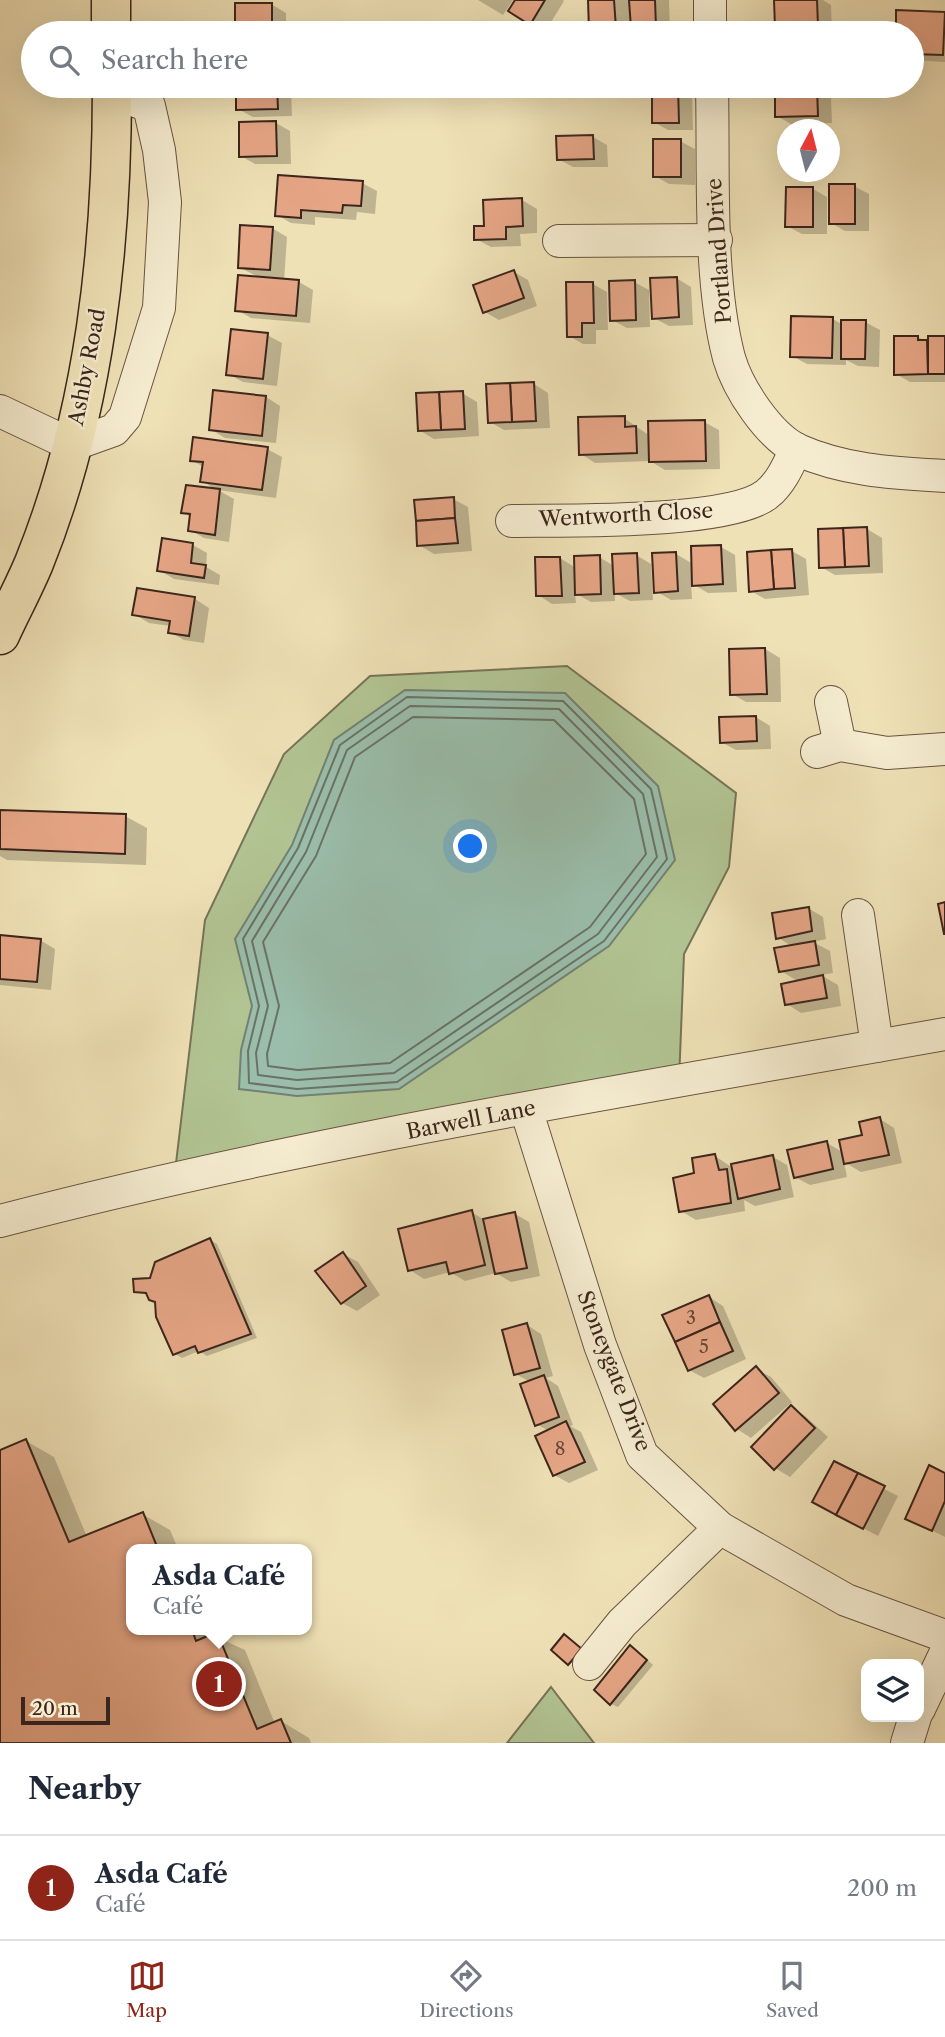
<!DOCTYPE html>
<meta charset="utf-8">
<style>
body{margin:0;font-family:"Libre Caslon Text",serif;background:#f6f6f7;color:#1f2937}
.controls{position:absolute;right:21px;bottom:21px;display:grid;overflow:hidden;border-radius:14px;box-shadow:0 7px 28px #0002}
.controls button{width:63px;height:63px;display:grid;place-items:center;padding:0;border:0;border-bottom:2px solid #e0e1e3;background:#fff;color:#1f2937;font:35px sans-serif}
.compass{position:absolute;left:777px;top:119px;width:63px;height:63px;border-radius:50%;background:#fff;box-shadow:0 7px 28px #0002;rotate:7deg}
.scale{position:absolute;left:21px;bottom:18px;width:89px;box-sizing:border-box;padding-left:7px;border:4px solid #3c251c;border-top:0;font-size:19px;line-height:24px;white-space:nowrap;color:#3c251c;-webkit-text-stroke:5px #f5ecd0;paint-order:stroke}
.you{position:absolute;left:471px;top:847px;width:24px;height:24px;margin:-18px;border:5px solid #fff;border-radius:50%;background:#1a73e8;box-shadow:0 0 0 10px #1a73e833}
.badge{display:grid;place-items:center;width:46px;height:46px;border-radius:50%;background:#8f2418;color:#fff;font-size:23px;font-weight:700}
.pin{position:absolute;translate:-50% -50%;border:4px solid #fff;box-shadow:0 2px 7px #0006}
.popup{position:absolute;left:126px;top:1544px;width:186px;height:91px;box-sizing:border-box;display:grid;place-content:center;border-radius:14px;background:#fff;filter:drop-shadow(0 2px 5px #0005);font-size:23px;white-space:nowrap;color:#747a83}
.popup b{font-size:26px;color:#1f2937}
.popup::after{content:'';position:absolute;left:50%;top:100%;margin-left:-14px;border:14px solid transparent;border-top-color:#fff}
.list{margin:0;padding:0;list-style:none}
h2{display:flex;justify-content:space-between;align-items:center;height:91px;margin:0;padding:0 28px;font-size:30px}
h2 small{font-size:23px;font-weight:400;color:#747a83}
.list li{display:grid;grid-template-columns:46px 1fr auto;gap:21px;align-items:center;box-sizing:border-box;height:105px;padding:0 28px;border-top:2px solid #e0e1e3}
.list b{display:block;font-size:26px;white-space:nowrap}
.list p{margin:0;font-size:23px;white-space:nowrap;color:#747a83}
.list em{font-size:23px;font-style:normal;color:#747a83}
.icon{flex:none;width:38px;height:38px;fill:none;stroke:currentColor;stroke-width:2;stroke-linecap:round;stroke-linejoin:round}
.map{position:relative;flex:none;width:945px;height:1743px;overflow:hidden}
.search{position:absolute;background:#fff;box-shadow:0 7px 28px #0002;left:21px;right:21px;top:21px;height:77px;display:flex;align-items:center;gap:18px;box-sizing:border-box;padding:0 24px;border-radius:38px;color:#747a83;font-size:26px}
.sheet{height:196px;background:#fff}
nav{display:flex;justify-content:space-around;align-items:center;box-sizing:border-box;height:98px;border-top:2px solid #e0e1e3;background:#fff;font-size:19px;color:#747a83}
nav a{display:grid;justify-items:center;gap:4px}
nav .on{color:#8f2418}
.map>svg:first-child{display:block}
.green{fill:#b2c493;stroke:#777458;stroke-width:2}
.water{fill:#9abeab;stroke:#748172;stroke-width:2}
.shadow{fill:#0003}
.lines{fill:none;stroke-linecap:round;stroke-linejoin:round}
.shore{stroke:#6b7264;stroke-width:2}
.building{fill:#e6a686;stroke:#3c251c;stroke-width:2}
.minor-casing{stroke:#695442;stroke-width:34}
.major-casing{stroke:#3c251c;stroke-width:41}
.minor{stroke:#f5ecd0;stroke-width:32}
.major{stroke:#efe1b6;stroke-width:38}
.labels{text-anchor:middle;stroke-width:5;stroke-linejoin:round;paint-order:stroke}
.number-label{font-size:18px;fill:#664536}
.street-label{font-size:21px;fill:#3c251c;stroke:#f5ecd0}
</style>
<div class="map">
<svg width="945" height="1743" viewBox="0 0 945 1743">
<rect width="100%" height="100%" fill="#efe1b6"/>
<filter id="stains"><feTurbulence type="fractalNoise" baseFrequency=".00286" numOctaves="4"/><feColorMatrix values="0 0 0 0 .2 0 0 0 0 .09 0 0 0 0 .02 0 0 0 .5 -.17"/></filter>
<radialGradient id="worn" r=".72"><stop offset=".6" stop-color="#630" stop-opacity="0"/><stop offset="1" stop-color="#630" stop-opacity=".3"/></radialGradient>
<g class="green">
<polygon points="567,666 736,793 729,867 684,954 679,1082 174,1180 205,920 284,754 370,676"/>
<polygon points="551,1687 594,1743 507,1743"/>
</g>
<polygon class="water" points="405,690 565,693 658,786 675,860 609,946 399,1089 297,1096 239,1089 241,1050 252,1006 235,939 292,845 334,740"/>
<g class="shadow">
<polygon points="478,0 513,0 503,15"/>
<polygon points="517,0 563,0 564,1 545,32 510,11"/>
<polygon points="589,0 669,0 670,33 643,33 629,25 630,33 599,33 591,28"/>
<polygon points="776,0 823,0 831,5 832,33 789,33 777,26"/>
<polygon points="271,4 286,13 286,33 237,33 237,5"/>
<polygon points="944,14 945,62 912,60 912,33 884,33 884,28 897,29"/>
<polygon points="238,86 286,86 291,89 292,116 253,117 238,109"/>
<polygon points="678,86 692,95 693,130 668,130 654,122"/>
<polygon points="817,89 831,98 832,123 791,124 777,116"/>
<polygon points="276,123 290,131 291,164 255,164 241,156"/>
<polygon points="593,137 607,145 608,167 573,167 558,159"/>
<polygon points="680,141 695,149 695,185 669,184 655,176"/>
<polygon points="362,183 377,191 375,214 357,212 356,220 315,217 315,225 291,223 277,215"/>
<polygon points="854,186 869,194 869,231 845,231 831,223"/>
<polygon points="813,189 827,197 827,234 802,234 787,226"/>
<polygon points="522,200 537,209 537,233 520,234 521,246 491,247 476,239"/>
<polygon points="272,228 287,237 284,281 299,282 313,290 310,323 251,318 237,310 260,278 239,267"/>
<polygon points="514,272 528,280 537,306 499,320 485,312"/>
<polygon points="676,278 691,287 693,325 669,326 654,318"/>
<polygon points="634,282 649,290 650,327 627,328 612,320"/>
<polygon points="593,284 607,292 608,330 596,330 596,344 583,344 569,336"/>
<polygon points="833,319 843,325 865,322 880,330 879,367 858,366 846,360 846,365 807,364 792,356"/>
<polygon points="267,335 282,343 277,386 243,382 228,374"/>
<polygon points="917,337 929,342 945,338 945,382 910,382 896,374"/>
<polygon points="534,384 548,393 550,428 504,430 490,422"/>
<polygon points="462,393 477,402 479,436 434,439 419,430"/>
<polygon points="266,397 280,406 276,443 225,438 210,429"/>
<polygon points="624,418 650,436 704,422 719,430 720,469 665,470 650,461 595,463 581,454"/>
<polygon points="267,449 282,457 276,498 218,490 234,499 229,542 204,538 190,530 191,517 183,512 218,491 202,481 204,467 191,460"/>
<polygon points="453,499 468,507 472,551 434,554 419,545"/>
<polygon points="867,529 882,538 883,573 835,575 821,567"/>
<polygon points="163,540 193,545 207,553 206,567 220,575 219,585 174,579 159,570"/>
<polygon points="721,547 735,555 737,592 708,593 691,583 692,599 671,600 656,591 676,554 693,564"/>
<polygon points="792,551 806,559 809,595 765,599 751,591"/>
<polygon points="636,555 651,564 653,600 630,601 615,593 615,601 591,602 575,593 576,603 552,604 538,595 560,558 576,568 599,557 614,566"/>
<polygon points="138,590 195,599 209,608 204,643 184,640 170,632 171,626 149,623 134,614"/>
<polygon points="765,649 780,658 781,702 746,702 732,694"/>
<polygon points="756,717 770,726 771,749 736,750 721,742"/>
<polygon points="0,811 125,816 147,828 146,865 7,860 0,856"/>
<polygon points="808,908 823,917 826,939 813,942 830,951 833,973 821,975 838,985 841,1006 801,1013 787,1004 799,982 781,971 793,947 777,937"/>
<polygon points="0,937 40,940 55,949 51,990 0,985"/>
<polygon points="880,1119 894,1128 902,1163 861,1172 844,1162 847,1177 810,1185 795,1177 827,1143 844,1153"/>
<polygon points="715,1156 730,1166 773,1157 787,1165 794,1197 755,1206 744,1200 745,1211 696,1220 681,1211 696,1175"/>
<polygon points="471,1212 485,1220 515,1214 529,1222 540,1276 511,1282 496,1273 465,1281 450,1272 424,1279 410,1270"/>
<polygon points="210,1240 217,1244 257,1338 207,1356 199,1351 182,1358 175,1354 157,1303 149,1295 136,1290"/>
<polygon points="343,1254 358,1262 380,1295 357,1311 342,1303"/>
<polygon points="709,1297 723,1306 746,1359 704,1378 689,1370"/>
<polygon points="527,1325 541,1334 553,1376 546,1378 558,1386 573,1425 570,1426 581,1432 598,1470 569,1483 554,1475 549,1431 536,1424 530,1382 516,1374"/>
<polygon points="756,1369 771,1377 792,1402 751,1438 737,1429"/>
<polygon points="791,1407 805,1416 828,1437 790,1477 775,1468"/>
<polygon points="26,1441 54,1457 87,1537 142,1514 170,1530 178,1549 132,1549 132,1630 212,1630 214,1636 245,1650 275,1724 281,1721 309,1738 311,1743 0,1743 0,1451"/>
<polygon points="835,1464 898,1496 878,1536 829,1510"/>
<polygon points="945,1475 945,1537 907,1518"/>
<polygon points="637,1651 653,1665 618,1707 611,1704"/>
</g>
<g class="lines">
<g class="shore">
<polygon points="407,697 563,701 651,789 667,859 604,941 397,1082 297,1089 249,1083 248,1051 259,1006 243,939 298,848 340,745"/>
<polygon points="410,706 559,709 643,794 657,857 598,934 394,1073 297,1080 258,1075 256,1053 268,1006 252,941 306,852 347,750"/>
<polygon points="413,717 554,720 634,799 646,854 590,927 390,1063 298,1070 268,1066 267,1054 279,1006 263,942 316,856 355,757"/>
</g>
</g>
<g class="building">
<polygon points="515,0 545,0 530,25 508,11"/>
<polygon points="588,0 614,0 616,28 589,30"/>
<polygon points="629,0 655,0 656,27 631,28"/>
<polygon points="774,0 817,0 818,26 775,27"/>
<rect x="235" y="3" width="37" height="30"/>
<polygon points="896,10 945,12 943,55 912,54 912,33 883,33 883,26 896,27"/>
<polygon points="236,86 277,86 278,109 236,110"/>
<polygon points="652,86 678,86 679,123 652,123"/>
<polygon points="817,87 818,116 775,117 775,88"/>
<polygon points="276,121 277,156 239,157 239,122"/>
<polygon points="593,135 594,159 557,160 556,136"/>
<rect x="653" y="139" width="28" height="38"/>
<polygon points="278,175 363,181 361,206 343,205 342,213 301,210 301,218 275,216"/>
<rect x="829" y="184" width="26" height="40"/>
<polygon points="786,187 813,187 813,227 785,227"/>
<polygon points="522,198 523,226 506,227 506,239 474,240 474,226 484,226 483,200"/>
<polygon points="240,225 273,227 270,270 238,268"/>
<polygon points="514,270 524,298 483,313 473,285"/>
<polygon points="238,275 299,280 296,316 235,311"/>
<polygon points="677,277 679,317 652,319 650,278"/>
<polygon points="635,280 636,320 610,321 609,281"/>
<polygon points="566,282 593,282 594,323 582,323 582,337 567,337"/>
<polygon points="791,316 833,317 832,358 790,357"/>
<polygon points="841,320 866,320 865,359 841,359"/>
<polygon points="231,329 268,333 263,379 226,375"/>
<polygon points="894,336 918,336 918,340 927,340 928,374 894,375"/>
<rect x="928" y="336" width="17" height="38"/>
<polygon points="534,382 536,421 512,422 510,383"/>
<polygon points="510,383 512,422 488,423 486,384"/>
<polygon points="213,390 266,396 262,436 209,430"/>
<polygon points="463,391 465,429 441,430 439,392"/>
<polygon points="439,392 441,430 418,431 416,393"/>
<polygon points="625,416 625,427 636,426 637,453 579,455 578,417"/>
<polygon points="705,420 706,461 649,462 648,421"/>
<polygon points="193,437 268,447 262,490 200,482 203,462 190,461"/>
<polygon points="186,485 220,489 215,535 188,531 190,514 181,513"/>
<polygon points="454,497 455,518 416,521 414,500"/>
<polygon points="455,518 458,543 417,546 416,521"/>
<polygon points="867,527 869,566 845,567 843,528"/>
<polygon points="843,528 845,567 819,568 818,529"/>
<polygon points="162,538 193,543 191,563 206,565 204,578 157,571"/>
<polygon points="721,545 723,584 692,586 691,546"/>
<polygon points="792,549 795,588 774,589 771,550"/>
<polygon points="771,550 774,589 749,592 747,552"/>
<polygon points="676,552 678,591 654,593 652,553"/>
<polygon points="637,553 639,593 614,594 612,554"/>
<polygon points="600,555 601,594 575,595 574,556"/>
<polygon points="535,557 560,557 562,596 536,596"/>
<polygon points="137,588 195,597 189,636 168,633 170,621 132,615"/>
<polygon points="765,648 767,694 730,695 729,649"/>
<polygon points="756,716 757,741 720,743 719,717"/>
<polygon points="0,810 126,814 125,854 0,849"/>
<polygon points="945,902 945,934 944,934 938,904"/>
<polygon points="809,907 812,931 776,939 772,913"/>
<polygon points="0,935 41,939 37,982 0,979"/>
<polygon points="815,941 819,965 779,972 774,948"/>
<polygon points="823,975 827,998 785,1005 781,984"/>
<polygon points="880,1117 889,1155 844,1164 839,1140 862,1135 859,1122"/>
<polygon points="827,1141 833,1169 794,1178 787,1150"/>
<polygon points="715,1154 719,1170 727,1169 731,1203 679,1212 673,1178 694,1173 692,1158"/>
<polygon points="773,1155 780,1189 738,1199 731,1164"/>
<polygon points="472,1210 485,1265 449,1274 446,1262 408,1271 398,1229"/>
<polygon points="515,1212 527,1268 495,1274 483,1219"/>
<polygon points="210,1238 251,1334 198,1353 195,1346 173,1355 156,1317 155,1302 149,1300 146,1293 134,1292 133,1279 150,1278 155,1262"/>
<polygon points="343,1252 366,1286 341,1304 315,1271"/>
<polygon points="709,1295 720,1322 675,1342 662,1315"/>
<polygon points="720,1322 733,1351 688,1371 675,1342"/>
<polygon points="527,1323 540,1368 514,1375 502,1330"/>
<polygon points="756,1366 779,1393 735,1431 713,1404"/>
<polygon points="544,1375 559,1417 535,1426 520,1384"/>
<polygon points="791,1405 815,1428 774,1470 751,1447"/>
<polygon points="566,1421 585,1462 553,1476 535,1436"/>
<polygon points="26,1439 69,1542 143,1512 158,1549 132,1549 132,1630 192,1630 196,1641 217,1632 257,1729 281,1719 291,1743 0,1743 0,1450"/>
<polygon points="834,1461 858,1473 836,1515 812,1502"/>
<polygon points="929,1465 945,1473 945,1501 932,1531 905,1519"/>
<polygon points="858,1473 885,1486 863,1529 836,1515"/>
<polygon points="564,1634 582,1649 568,1665 551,1650"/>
<polygon points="630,1645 647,1660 610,1705 594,1690"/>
</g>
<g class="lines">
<g class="minor-casing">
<g id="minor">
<polyline points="710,0 710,33"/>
<path d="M712,86C714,169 708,278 729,358C738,389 769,436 798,450C845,471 895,473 945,476"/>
<polyline points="559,241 716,240"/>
<polyline points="0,411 72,445 114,430 125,417 159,308 165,202 159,150 149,106 112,92"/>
<path d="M512,521C564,520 731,524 767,494C781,483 789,464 796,449"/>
<polyline points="831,702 840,745"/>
<polyline points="817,752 840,745 887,753 945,749"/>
<polyline points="858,915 877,1046"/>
<polyline points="526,1109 600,1345 642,1455 720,1528 846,1600 945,1636"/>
<path d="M0,1221C310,1140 629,1090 945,1034"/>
<polyline points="589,1664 622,1623 720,1528"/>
<polyline points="919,1709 945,1654"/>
<polyline points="907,1743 915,1717"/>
</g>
</g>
<g class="major-casing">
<g id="major">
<polyline points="111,0 111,33"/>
<path d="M0,635C11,611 24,587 34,563C95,412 112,247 112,86"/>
</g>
</g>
<use href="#minor" class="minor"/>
<use href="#major" class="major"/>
</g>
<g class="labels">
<g class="number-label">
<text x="691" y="1324">3</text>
<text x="704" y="1353">5</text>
<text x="560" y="1455">8</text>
</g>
<g class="street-label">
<text transform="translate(719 251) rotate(-94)" y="7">Portland Drive</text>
<text transform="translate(87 367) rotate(-79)" y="7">Ashby Road</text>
<text transform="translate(626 515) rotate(-3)" y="7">Wentworth Close</text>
<text transform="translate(471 1120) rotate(-11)" y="7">Barwell Lane</text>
<text transform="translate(614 1371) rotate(69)" y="7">Stoneygate Drive</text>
</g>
</g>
<rect width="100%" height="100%" filter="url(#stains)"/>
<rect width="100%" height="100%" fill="url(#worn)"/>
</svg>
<div class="controls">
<button><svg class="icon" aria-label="layers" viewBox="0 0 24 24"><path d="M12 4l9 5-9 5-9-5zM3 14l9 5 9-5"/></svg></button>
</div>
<svg class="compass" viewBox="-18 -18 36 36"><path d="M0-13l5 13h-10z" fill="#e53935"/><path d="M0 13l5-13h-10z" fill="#747a83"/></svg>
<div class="scale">20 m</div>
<div class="you"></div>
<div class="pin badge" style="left:219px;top:1684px">1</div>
<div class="popup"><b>Asda Café</b>Café</div>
<div class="search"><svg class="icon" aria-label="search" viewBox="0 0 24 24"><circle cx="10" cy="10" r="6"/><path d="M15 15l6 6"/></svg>Search here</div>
</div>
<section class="sheet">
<h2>Nearby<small></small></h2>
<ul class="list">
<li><span class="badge">1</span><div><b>Asda Café</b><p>Café</p></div><em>200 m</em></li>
</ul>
</section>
<nav>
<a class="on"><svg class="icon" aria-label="map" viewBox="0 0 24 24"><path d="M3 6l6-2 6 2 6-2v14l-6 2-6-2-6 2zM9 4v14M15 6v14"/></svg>Map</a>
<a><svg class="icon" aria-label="directions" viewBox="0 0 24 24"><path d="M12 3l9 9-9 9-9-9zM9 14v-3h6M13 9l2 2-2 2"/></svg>Directions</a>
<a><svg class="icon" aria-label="saved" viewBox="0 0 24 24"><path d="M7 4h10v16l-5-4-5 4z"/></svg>Saved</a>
</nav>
